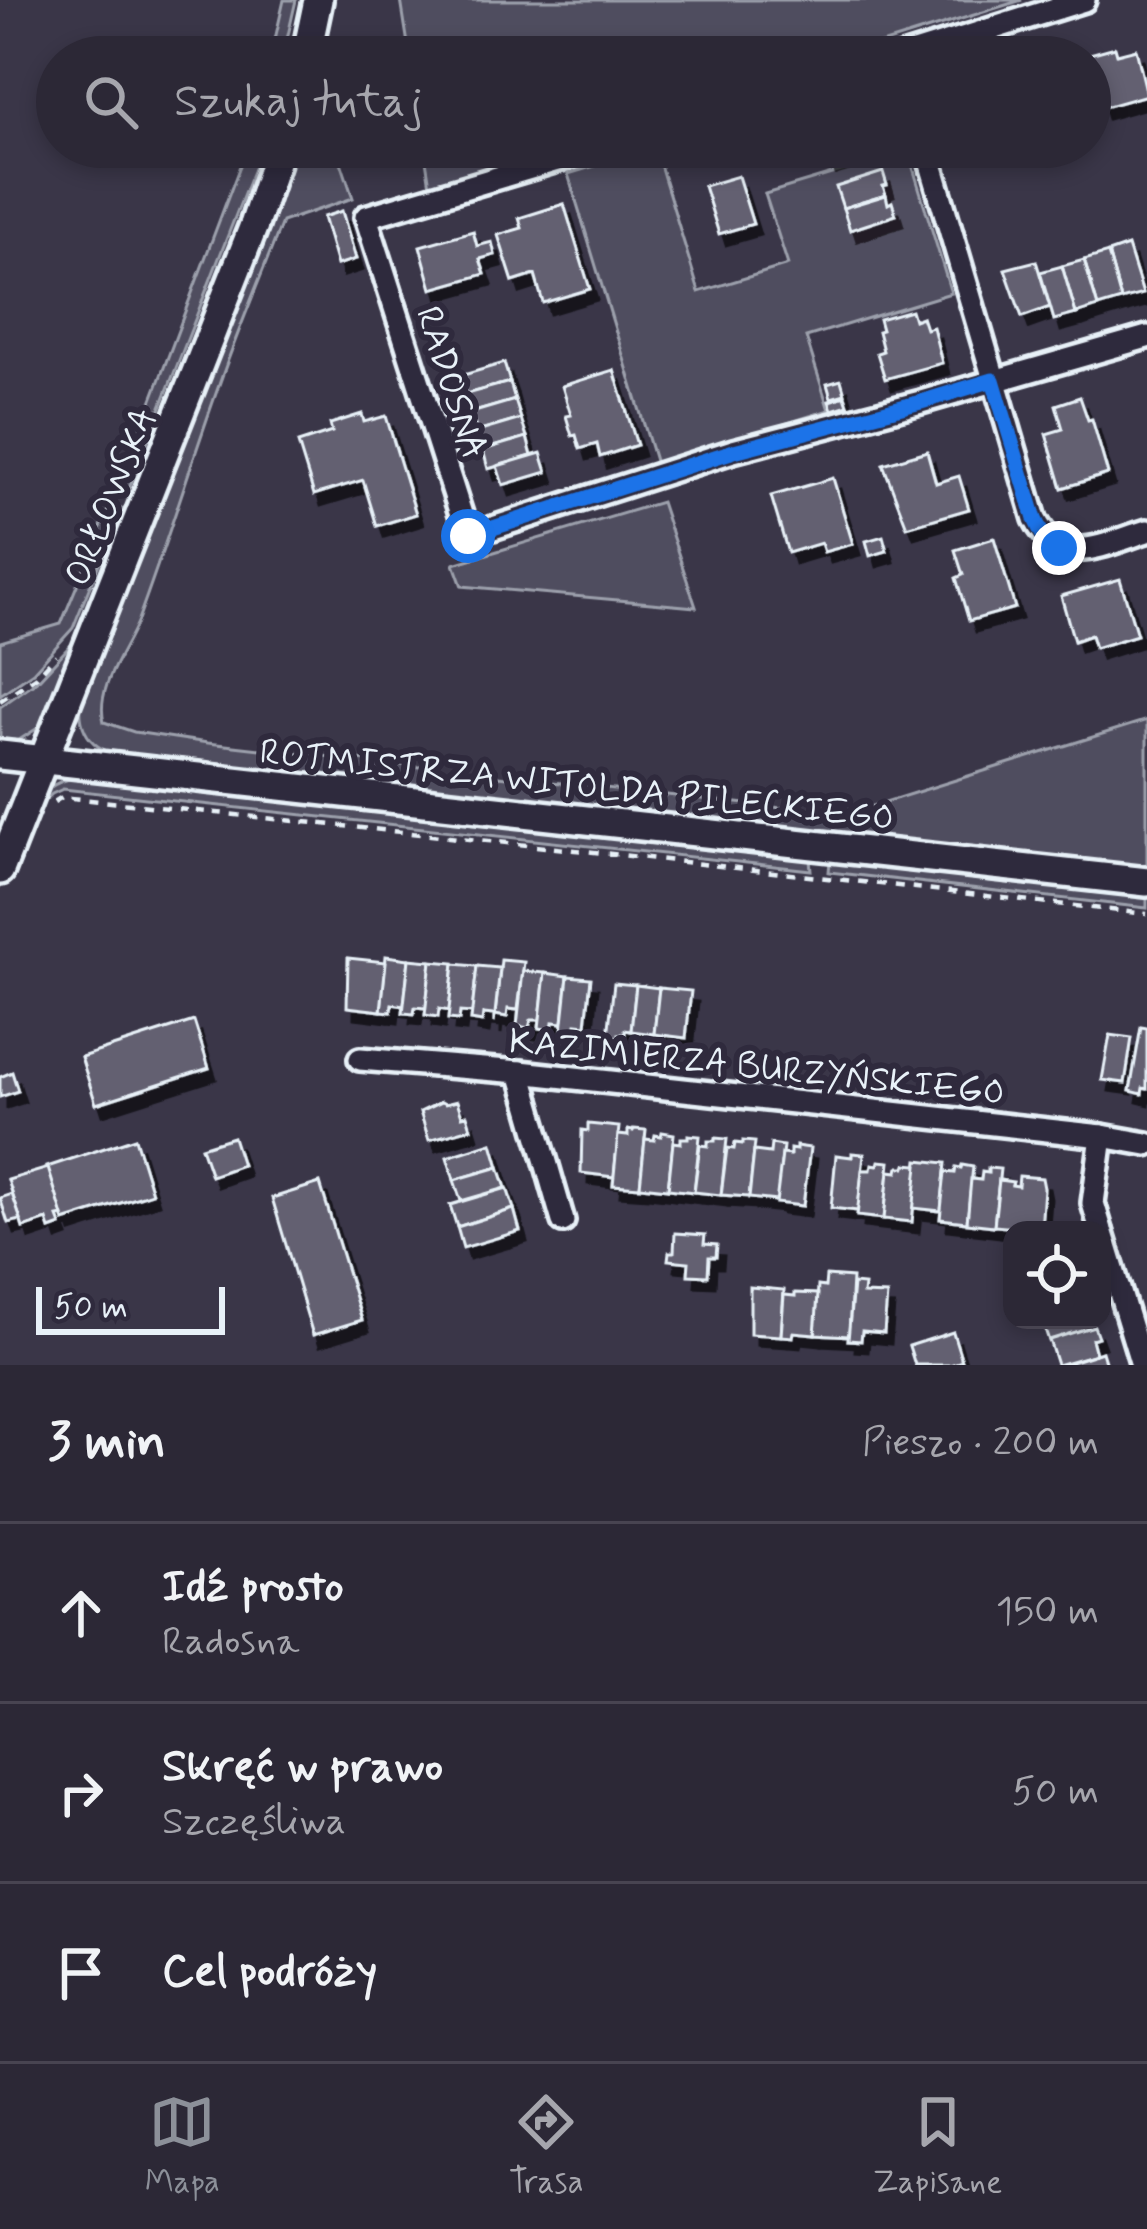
<!DOCTYPE html>
<html lang="pl">
<meta charset="utf-8">
<style>
body{margin:0;font-family:Mynerve,sans-serif;background:#383442;color:#f1f3f6}
.controls{position:absolute;right:36px;bottom:36px;display:grid;overflow:hidden;border-radius:24px;box-shadow:0 6px 18px #0003}
.controls button{width:108px;height:108px;display:grid;place-items:center;padding:0;border:0;border-bottom:3px solid #484451;background:#2c2836;color:#f1f3f6;font:60px sans-serif}
.scale{position:absolute;left:36px;bottom:30px;width:189px;box-sizing:border-box;padding-left:12px;border:6px solid #e8f1f8;border-top:0;font-size:33px;line-height:42px;white-space:nowrap;color:#e8f1f8;-webkit-text-stroke:9px #2f2a3d;paint-order:stroke}
.stop{position:absolute;width:36px;height:36px;margin:-27px;border:9px solid #1a73e8;border-radius:50%;background:#fff}
.stop.end{background:#1a73e8;border-color:#fff;box-shadow:0 3px 12px #0008}
.list{margin:0;padding:0;list-style:none}
h2{display:flex;justify-content:space-between;align-items:center;height:156px;margin:0;padding:0 48px;font-size:51px}
h2 small{font-size:39px;font-weight:400;color:#a6a6ad}
.list li{display:grid;grid-template-columns:78px 1fr auto;gap:36px;align-items:center;box-sizing:border-box;height:180px;padding:0 48px;border-top:3px solid #484451}
.list b{display:block;font-size:45px;white-space:nowrap}
.list p{margin:0;font-size:39px;white-space:nowrap;color:#a6a6ad}
.list em{font-size:39px;font-style:normal;color:#a6a6ad}
.icon{flex:none;width:66px;height:66px;fill:none;stroke:currentColor;stroke-width:2;stroke-linecap:round;stroke-linejoin:round}
.map{position:relative;flex:none;width:1147px;height:1365px;overflow:hidden}
.search{position:absolute;background:#2c2836;box-shadow:0 6px 18px #0003;left:36px;right:36px;top:36px;height:132px;display:flex;align-items:center;gap:30px;box-sizing:border-box;padding:0 42px;border-radius:66px;color:#a6a6ad;font-size:45px}
.sheet{height:696px;background:#2c2836}
nav{display:flex;justify-content:space-around;align-items:center;box-sizing:border-box;height:168px;border-top:3px solid #484451;background:#2c2836;font-size:33px;color:#a6a6ad}
nav a{display:grid;justify-items:center;gap:6px}
nav .on{color:#8c9099}
.map>svg:first-child{display:block}
.green{fill:#504e5f;stroke:#9ca0ac;stroke-width:3}
.building{fill:#636171;stroke:#e8f1f8;stroke-width:3;filter:url(#shadow)}
.lines{fill:none;stroke-linecap:round;stroke-linejoin:round}
.minor-casing{stroke:#e8f1f8;stroke-width:30}
.tertiary-casing{stroke:#e8f1f8;stroke-width:36}
.path{stroke:#e8f1f8;stroke-width:4.5;stroke-dasharray:9 9;stroke-linecap:butt}
.minor{stroke:#2f2a3d;stroke-width:21}
.tertiary{stroke:#2f2a3d;stroke-width:27}
.route{stroke:#1a73e8;stroke-width:15}
.labels{text-anchor:middle;stroke-width:12;stroke-linejoin:round;paint-order:stroke}
.street-label{font-size:36px;fill:#e8f1f8;stroke:#2f2a3d}
</style>
<div class="map">
<svg width="1147" height="1365" viewBox="0 0 1147 1365">
<defs>
<filter id="shadow"><feDropShadow dx="7" dy="11" stdDeviation="0" flood-color="#0009"/></filter>
</defs>
<rect width="100%" height="100%" fill="#3a3648"/>
<filter id="ink" filterUnits="userSpaceOnUse"><feTurbulence type="fractalNoise" baseFrequency=".00833" numOctaves="2"/><feDisplacementMap in="SourceGraphic" scale="24" xChannelSelector="R" yChannelSelector="G"/><feConvolveMatrix kernelMatrix="1 2 1 2 8 2 1 2 1" color-interpolation-filters="sRGB"/></filter>
<g filter="url(#ink)">
<g class="green">
<polygon points="284,0 296,0 283,57 271,57"/>
<polygon points="401,0 1022,0 840,57 410,57"/>
<polygon points="247,147 261,147 253,171 128,491 119,487"/>
<path d="M292,147H336L353,198L282,222C261,277 238,330 219,385C191,463 167,542 138,620C126,650 95,688 104,722L134,732L208,743L844,815L1147,720V868L117,754C85,747 75,721 84,691L153,522Z"/>
<polygon points="424,147 554,147 430,186"/>
<polygon points="655,148 699,292 788,265 765,194 908,151 951,293 806,337 829,410 656,464 568,174"/>
<polygon points="661,502 696,607 462,586 454,564"/>
<polygon points="110,505 121,509 73,628 33,672 0,695 0,642 61,624"/>
<polygon points="80,635 44,724 19,740 0,741 0,707 38,680"/>
<path d="M75,778L810,859L811,870L63,789L52,794L37,808C41,789 57,781 75,778Z"/>
<polygon points="830,861 1147,897 1147,908 829,872"/>
</g>
<g class="building">
<polygon points="1115,47 1117,54 1136,49 1147,95 1101,108 1090,71 1090,57 1086,55"/>
<polygon points="824,147 880,147 829,163"/>
<polygon points="883,172 887,185 883,186 886,195 843,208 836,187"/>
<polygon points="738,176 753,224 719,234 704,186"/>
<polygon points="886,195 888,204 892,202 896,215 850,230 843,208"/>
<polygon points="564,204 590,289 543,303 535,275 513,282 498,235 522,228 519,218"/>
<polygon points="342,211 356,259 337,265 323,217"/>
<polygon points="473,231 477,246 492,242 495,255 480,259 485,274 432,289 420,246"/>
<polygon points="1128,246 1143,294 1121,300 1108,253"/>
<polygon points="1108,253 1121,300 1098,307 1084,260"/>
<polygon points="1084,260 1098,307 1076,314 1062,266"/>
<polygon points="1036,261 1050,307 1022,317 1005,269"/>
<polygon points="1062,266 1076,314 1054,320 1040,272"/>
<polygon points="911,310 914,320 922,317 926,329 933,327 942,363 885,379 877,353 883,351 878,331 882,330 879,319"/>
<polygon points="504,363 510,382 466,394 460,376"/>
<polygon points="614,370 637,445 600,457 597,444 580,449 576,435 572,436 566,416 571,415 562,386"/>
<polygon points="841,380 845,394 831,398 827,384"/>
<polygon points="510,382 515,400 471,413 466,394"/>
<polygon points="845,396 848,405 832,410 829,401"/>
<polygon points="1080,397 1088,420 1092,419 1108,474 1062,488 1046,434 1063,429 1056,405"/>
<polygon points="515,400 521,419 477,432 471,413"/>
<polygon points="362,414 364,422 386,416 416,514 377,526 363,480 314,495 298,443 332,432 330,424"/>
<polygon points="521,419 527,437 483,450 477,432"/>
<polygon points="527,437 532,456 488,469 483,450"/>
<polygon points="927,451 936,483 959,476 969,509 907,527 883,464"/>
<polygon points="541,453 547,472 503,485 497,466"/>
<polygon points="833,478 853,544 824,552 821,543 788,553 771,496"/>
<polygon points="883,536 887,551 870,556 866,541"/>
<polygon points="994,538 1015,608 969,621 956,578 963,575 955,550"/>
<polygon points="1120,579 1137,635 1095,648 1091,635 1074,641 1061,596"/>
<polygon points="386,956 409,959 404,1006 392,1004 391,1012 381,1011"/>
<polygon points="348,958 386,962 381,1011 347,1007"/>
<polygon points="409,959 431,961 426,1008 415,1007 414,1014 403,1013"/>
<polygon points="501,960 524,962 518,1010 508,1009 507,1017 495,1015"/>
<polygon points="431,961 454,963 449,1011 439,1009 438,1017 425,1015"/>
<polygon points="454,964 477,966 472,1013 460,1012 459,1020 448,1019"/>
<polygon points="477,966 500,968 494,1023 494,1015 483,1014 482,1022 471,1020"/>
<polygon points="523,971 545,973 540,1020 531,1020 529,1028 517,1026"/>
<polygon points="545,973 568,976 563,1023 553,1022 552,1030 539,1028"/>
<polygon points="568,976 591,978 586,1025 576,1024 575,1032 562,1031"/>
<polygon points="614,983 636,985 631,1031 625,1030 625,1034 619,1034 619,1037 608,1036"/>
<polygon points="636,985 659,988 654,1034 631,1031"/>
<polygon points="659,988 691,991 686,1038 654,1034"/>
<polygon points="194,1021 209,1068 96,1104 81,1057"/>
<polygon points="1141,1027 1147,1028 1147,1089 1143,1088 1142,1094 1130,1091"/>
<polygon points="1110,1035 1132,1038 1125,1083 1102,1080"/>
<polygon points="12,1072 18,1091 0,1097 0,1077"/>
<polygon points="457,1101 462,1116 467,1115 471,1128 429,1140 420,1112 441,1102 445,1104"/>
<polygon points="588,1124 619,1127 614,1177 581,1173 582,1130 588,1131"/>
<polygon points="634,1129 646,1130 640,1187 613,1185 618,1135 628,1136 628,1130 633,1131"/>
<polygon points="662,1132 674,1134 668,1189 640,1186 645,1139 654,1140 655,1135 661,1136"/>
<polygon points="688,1135 700,1136 694,1192 668,1189 673,1142 681,1143 681,1138 688,1138"/>
<polygon points="233,1137 242,1165 211,1176 201,1147"/>
<polygon points="135,1138 152,1193 64,1221 47,1167"/>
<polygon points="715,1138 727,1139 721,1195 694,1192 700,1145 708,1146 708,1141 715,1141"/>
<polygon points="743,1141 755,1142 749,1197 721,1195 727,1148 734,1149 735,1143 743,1144"/>
<polygon points="492,1143 499,1167 454,1180 447,1157"/>
<polygon points="771,1144 783,1146 777,1201 749,1198 754,1151 770,1153"/>
<polygon points="796,1146 810,1148 803,1206 776,1203 782,1154 790,1155 790,1149 796,1150"/>
<polygon points="852,1153 864,1154 858,1211 831,1208 836,1155 852,1157"/>
<polygon points="918,1160 946,1163 941,1211 913,1208"/>
<polygon points="879,1161 890,1162 884,1219 857,1216 862,1170 871,1170 872,1164 878,1165"/>
<polygon points="906,1164 918,1165 912,1222 884,1219 889,1171 898,1172 899,1167 905,1167"/>
<polygon points="962,1165 973,1167 967,1222 940,1219 945,1172 955,1173 956,1167 961,1168"/>
<polygon points="499,1167 506,1188 461,1201 454,1180"/>
<polygon points="48,1168 63,1216 58,1217 61,1225 50,1229 47,1220 23,1228 8,1180"/>
<polygon points="988,1168 1000,1169 994,1226 967,1223 971,1179 981,1180 982,1172 988,1173"/>
<polygon points="1019,1176 1042,1178 1044,1188 1041,1230 994,1226 999,1180 1013,1182 1012,1185 1018,1186"/>
<polygon points="320,1183 362,1320 313,1335 272,1198"/>
<polygon points="507,1188 514,1209 457,1227 450,1205"/>
<polygon points="12,1194 21,1220 8,1223 0,1198"/>
<polygon points="514,1209 520,1231 463,1248 457,1227"/>
<polygon points="675,1233 705,1235 704,1244 717,1245 716,1257 709,1257 708,1276 688,1275 689,1262 668,1260 669,1252 674,1252"/>
<polygon points="826,1276 852,1278 849,1336 815,1334 818,1286 825,1287"/>
<polygon points="853,1284 864,1285 863,1294 887,1295 884,1333 862,1331 861,1341 848,1340"/>
<polygon points="750,1287 784,1290 781,1336 750,1334"/>
<polygon points="795,1293 818,1294 815,1334 794,1332 793,1337 781,1336 784,1295 795,1296"/>
<polygon points="1042,1320 1085,1320 1088,1328 1049,1341"/>
<polygon points="1094,1326 1098,1337 1092,1339 1096,1354 1057,1365 1049,1340"/>
<polygon points="953,1332 962,1361 950,1365 915,1365 909,1346"/>
<polygon points="1102,1352 1106,1365 1061,1365 1096,1354"/>
</g>
<g class="lines">
<g class="minor-casing">
<g id="minor">
<polyline points="902,57 1084,0"/>
<polyline points="601,147 366,217 468,536 733,451 921,402 1147,337"/>
<path d="M926,147L1035,519C1061,570 1104,544 1147,531"/>
<polyline points="360,1059 520,1072 1102,1136 1147,1144"/>
<polyline points="520,1072 563,1221"/>
<polyline points="1101,1230 1093,1203 1102,1136"/>
<polyline points="1102,1233 1142,1365"/>
</g>
</g>
<g class="tertiary-casing">
<g id="tertiary">
<polyline points="306,57 318,0"/>
<polyline points="0,755 1147,882"/>
<polyline points="0,870 254,225 280,147"/>
</g>
</g>
<g class="path">
<polyline points="0,701 37,676 56,655"/>
<polyline points="54,802 62,797 604,853 1147,914"/>
</g>
<use href="#minor" class="minor"/>
<use href="#tertiary" class="tertiary"/>
</g>
</g>
<g class="lines" filter="url(#ink)">
<polyline class="route" points="468,536 734,451 921,402 993,380 1035,519 1043,536 1059,548"/>
</g>
<g class="labels">
<g class="street-label">
<text transform="translate(453 382) rotate(72)" y="13">RADOSNA</text>
<text transform="translate(109 496) rotate(-68)" y="13">ORŁOWSKA</text>
<text transform="translate(577 783) rotate(6)" y="13">ROTMISTRZA WITOLDA PILECKIEGO</text>
<text transform="translate(757 1065) rotate(6)" y="13">KAZIMIERZA BURZYŃSKIEGO</text>
</g>
</g>
</svg>
<div class="controls">
<button><svg class="icon" aria-label="locate" viewBox="0 0 24 24"><circle cx="12" cy="12" r="6"/><path d="M12 2v4M12 18v4M2 12h4M18 12h4"/></svg></button>
</div>
<div class="scale">50 m</div>
<div class="stop" style="left:468px;top:536px"></div>
<div class="stop end" style="left:1059px;top:548px"></div>
<div class="search"><svg class="icon" aria-label="search" viewBox="0 0 24 24"><circle cx="10" cy="10" r="6"/><path d="M15 15l6 6"/></svg>Szukaj tutaj</div>
</div>
<section class="sheet">
<h2>3 min<small>Pieszo · 200 m</small></h2>
<ul class="list">
<li><svg class="icon" aria-label="ahead" viewBox="0 0 24 24"><path d="M12 20V5M6 11l6-6 6 6"/></svg><div><b>Idź prosto</b><p>Radosna</p></div><em>150 m</em></li>
<li><svg class="icon" aria-label="right" viewBox="0 0 24 24"><path d="M7 20v-9h11M14 6l5 5-5 5"/></svg><div><b>Skręć w prawo</b><p>Szczęśliwa</p></div><em>50 m</em></li>
<li><svg class="icon" aria-label="arrive" viewBox="0 0 24 24"><path d="M6 21V4h12l-3 4 3 4H6"/></svg><div><b>Cel podróży</b></div></li>
</ul>
</section>
<nav>
<a class="on"><svg class="icon" aria-label="map" viewBox="0 0 24 24"><path d="M3 6l6-2 6 2 6-2v14l-6 2-6-2-6 2zM9 4v14M15 6v14"/></svg>Mapa</a>
<a><svg class="icon" aria-label="directions" viewBox="0 0 24 24"><path d="M12 3l9 9-9 9-9-9zM9 14v-3h6M13 9l2 2-2 2"/></svg>Trasa</a>
<a><svg class="icon" aria-label="saved" viewBox="0 0 24 24"><path d="M7 4h10v16l-5-4-5 4z"/></svg>Zapisane</a>
</nav>
